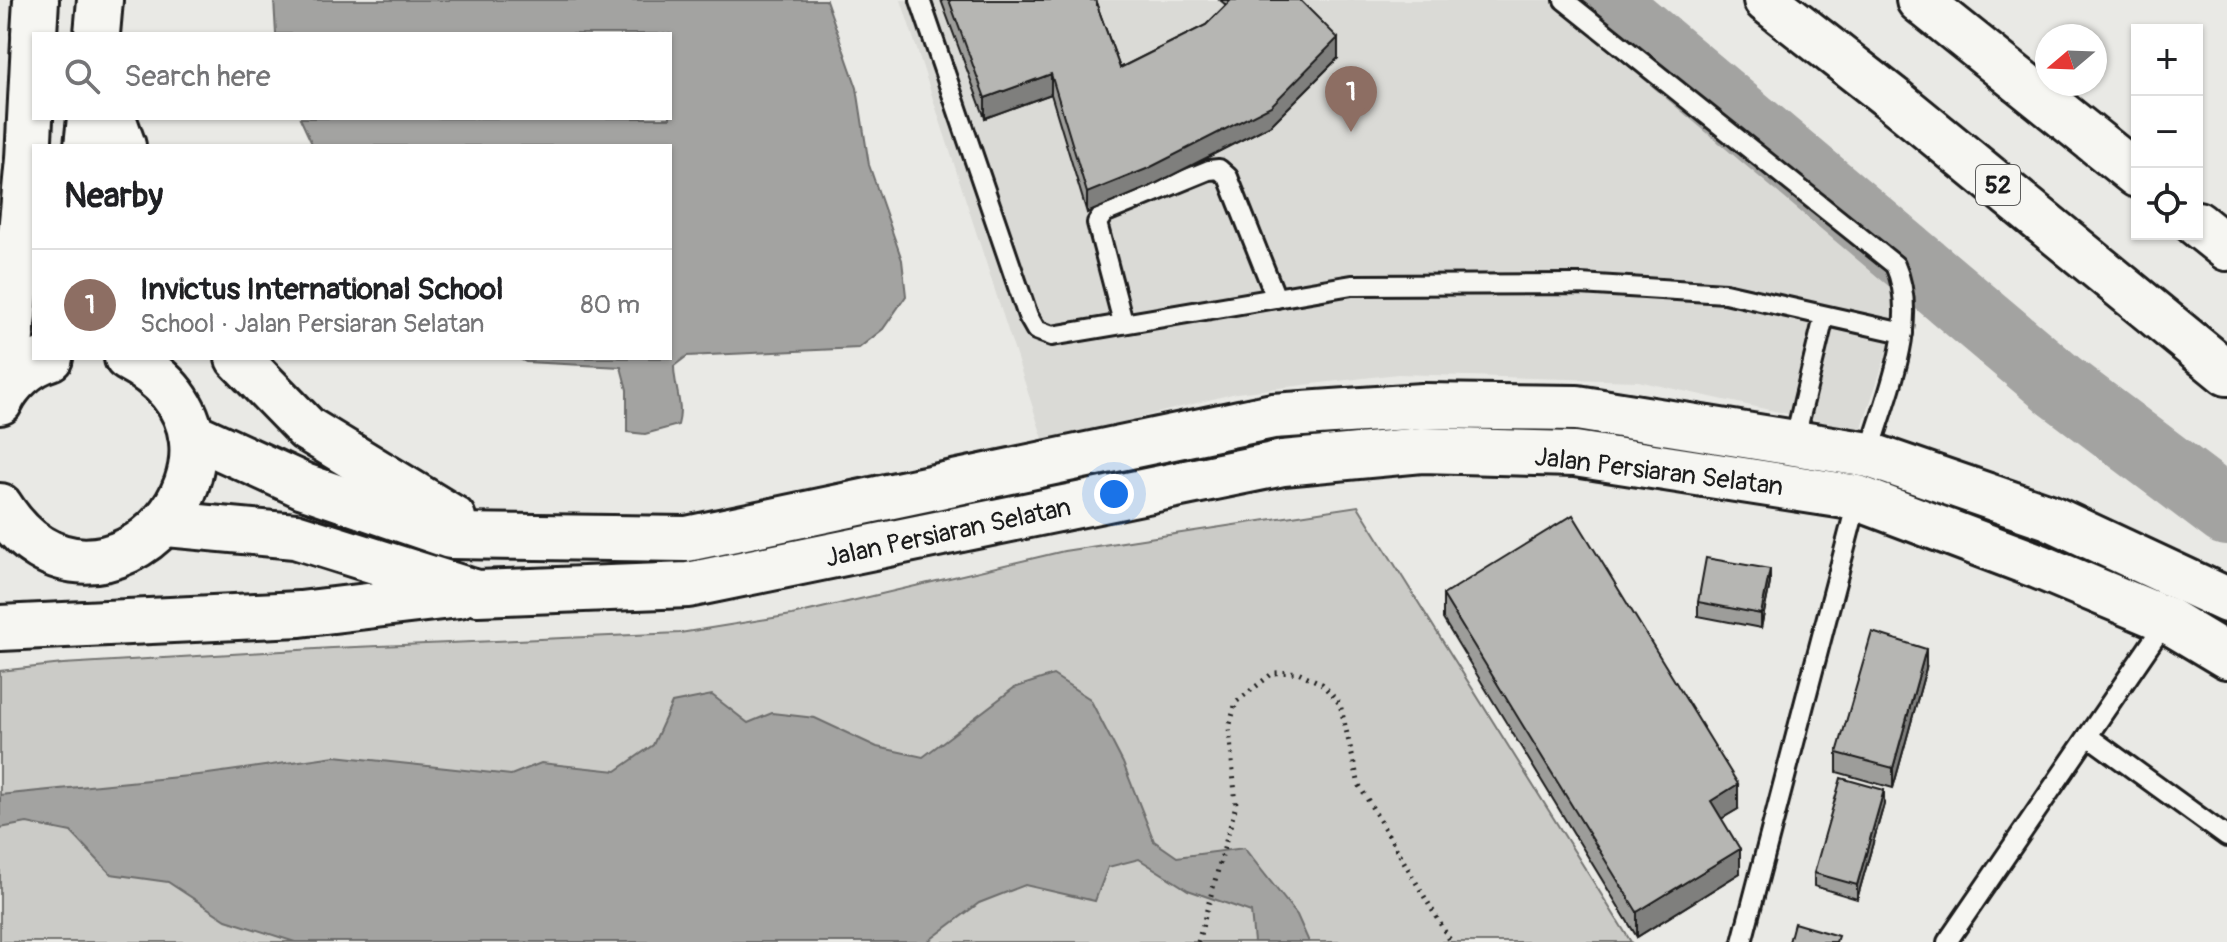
<!DOCTYPE html>
<meta charset="utf-8">
<style>
body{margin:0;font-family:Pangolin,sans-serif;background:#f6f6f6;color:#202124}
.controls{position:absolute;right:24px;top:24px;display:grid;overflow:hidden;border-radius:0px;box-shadow:0 2px 6px #0004}
.controls button{width:72px;height:72px;display:grid;place-items:center;padding:0;border:0;border-bottom:2px solid #e0e0e0;background:#fff;color:#202124;font:40px sans-serif}
.compass{position:absolute;left:2035px;top:24px;width:72px;height:72px;border-radius:50%;background:#fff;box-shadow:0 2px 6px #0004;rotate:251deg}
.you{position:absolute;left:1114px;top:494px;width:28px;height:28px;margin:-20px;border:6px solid #fff;border-radius:50%;background:#1a73e8;box-shadow:0 0 0 12px #1a73e833}
.badge{display:grid;place-items:center;width:52px;height:52px;border-radius:50%;background:#d93025;color:#fff;font-size:26px;font-weight:700}
.pin{position:absolute;translate:-50% -66px;filter:drop-shadow(0 2px 4px #0008)}
.pin::after{content:'';position:absolute;top:42px;width:28px;height:24px;background:inherit;clip-path:polygon(0 0,100% 0,50% 100%)}
.list{margin:0;padding:0;list-style:none}
h2{display:flex;justify-content:space-between;align-items:center;height:104px;margin:0;padding:0 32px;font-size:34px}
h2 small{font-size:26px;font-weight:400;color:#757577}
.list li{display:grid;grid-template-columns:52px 1fr auto;gap:24px;align-items:center;box-sizing:border-box;height:112px;padding:0 32px;border-top:2px solid #e0e0e0}
.list b{display:block;font-size:30px;white-space:nowrap}
.list p{margin:0;font-size:26px;white-space:nowrap;color:#757577}
.list em{font-size:26px;font-style:normal;color:#757577}
.icon{flex:none;width:44px;height:44px;fill:none;stroke:currentColor;stroke-width:2;stroke-linecap:round;stroke-linejoin:round}
.map{position:relative;flex:none;width:2227px;height:942px;overflow:hidden}
.search{position:absolute;background:#fff;box-shadow:0 2px 6px #0004;left:32px;top:32px;width:640px;height:88px;display:flex;align-items:center;gap:20px;box-sizing:border-box;padding:0 28px;border-radius:0px;color:#757577;font-size:30px}
.panel{position:absolute;background:#fff;box-shadow:0 2px 6px #0004;left:32px;top:144px;width:640px;height:216px;border-radius:0px}
.map>svg:first-child{display:block}
.built{fill:#dadad6}
.green{fill:#cbcbc7;stroke:#747472;stroke-width:2}
.water{fill:#a3a3a1;stroke:#6d6d6c;stroke-width:2}
.lines{fill:none;stroke-linecap:round;stroke-linejoin:round}
.river{stroke:#a3a3a1;stroke-width:68}
.service-casing{stroke:#1c1c1c;stroke-width:24}
.tertiary-casing{stroke:#1c1c1c;stroke-width:50}
.trunk-casing{stroke:#1c1c1c;stroke-width:50}
.path{stroke:#1c1c1c;stroke-width:5;stroke-dasharray:2 6;stroke-linecap:butt}
.service{stroke:#f6f6f2;stroke-width:18}
.tertiary{stroke:#f6f6f2;stroke-width:44}
.trunk{stroke:#f6f6f2;stroke-width:44}
.wall{fill:#9d9d9a;stroke:#1c1c1c;stroke-width:2}
.shaded-wall{fill:#7f7f7d;stroke:#1c1c1c;stroke-width:2}
.building{fill:#b6b6b3;stroke:#1c1c1c;stroke-width:2}
.labels{text-anchor:middle;stroke-width:8;stroke-linejoin:round;paint-order:stroke}
.shield{fill:#f6f6f2;stroke:#5d5d5c;stroke-width:2}
.shield-label{font-size:24px;font-weight:bold;fill:#1c1c1c}
.street-label{font-size:26px;fill:#1c1c1c;stroke:#f6f6f2}
</style>
<div class="map">
<svg width="2227" height="942" viewBox="0 0 2227 942">
<rect width="100%" height="100%" fill="#e9e9e5"/>
<filter id="ink" filterUnits="userSpaceOnUse"><feTurbulence type="fractalNoise" baseFrequency=".0125" numOctaves="2"/><feDisplacementMap in="SourceGraphic" scale="16" xChannelSelector="R" yChannelSelector="G"/><feConvolveMatrix kernelMatrix="1 2 1 2 8 2 1 2 1" color-interpolation-filters="sRGB"/></filter>
<g filter="url(#ink)">
<polygon class="built" points="901,0 1602,0 1916,265 1861,430 1638,381 1398,374 1236,393 1044,442"/>
<polygon class="green" points="1358,506 1631,942 0,942 0,671 63,664 332,648 680,633 792,615 1064,551"/>
<g class="water">
<path d="M274,0H826L857,88L869,165L902,260L906,296L883,329L859,348L687,356L674,366C674,387 684,405 678,425L645,434L627,432V390L621,367L526,362L518,358H670V146H313L300,118H670V34H276Z"/>
<polygon points="1053,675 1090,699 1123,763 1154,841 1177,857 1244,848 1297,915 1309,942 1254,942 1251,912 1188,890 1139,859 1108,867 1095,901 1025,885 979,903 927,942 295,942 226,920 168,882 111,874 71,832 27,823 0,828 0,795 208,774 335,756 511,775 541,763 616,771 653,745 672,703 712,695 748,723 772,713 815,718 877,747 923,757 1014,688"/>
</g>
<g class="lines">
<polyline class="river" points="1602,0 2060,386 2227,512"/>
<g class="service-casing">
<g id="service">
<polyline points="920,0 1028,316 1036,330 1052,336 1352,285 1580,284 1725,293 1903,333"/>
<path d="M1564,0L1895,265C1921,323 1885,398 1869,455"/>
<polyline points="1123,322 1097,223 1104,213 1209,170 1219,169 1228,177 1276,298"/>
<polyline points="1794,442 1824,317"/>
<polyline points="2088,736 2227,837"/>
<polyline points="1742,942 1858,498"/>
<polyline points="1947,942 2167,620"/>
</g>
</g>
<g class="tertiary-casing">
<g id="tertiary">
<polyline points="113,118 123,146"/>
<polyline points="238,358 307,429 453,518"/>
<path d="M0,402C9,382 29,364 50,358"/>
<polyline points="191,434 304,486 450,536 687,539 1273,416 1422,406 1577,408 1869,455 2049,517 2227,600"/>
<path d="M0,506C98,661 295,446 127,358"/>
<polyline points="167,524 295,536 477,593 688,585 1283,463 1422,450 1575,454 1858,498 2038,566 2167,620 2227,656"/>
<polyline points="0,628 300,614 459,595"/>
</g>
</g>
<g class="trunk-casing">
<g id="trunk">
<polyline points="1766,0 1894,100 2227,373"/>
<polyline points="1919,0 2137,175"/>
<polyline points="34,34 36,0"/>
<polyline points="97,34 100,0"/>
<polyline points="87,146 90,118"/>
<polyline points="2197,224 2227,248"/>
<polyline points="6,389 28,159 34,40"/>
</g>
</g>
<polyline class="path" points="1198,942 1236,805 1229,728 1236,702 1273,673 1298,672 1322,684 1340,704 1359,785 1451,942"/>
<use href="#service" class="service"/>
<use href="#tertiary" class="tertiary"/>
<use href="#trunk" class="trunk"/>
</g>
<g class="wall">
<polygon points="941,0 1095,0 1120,68 1206,25 1226,5 1220,0 1300,0 1338,58 1271,125 1149,187 1087,213 1051,94 985,118"/>
<polygon points="1770,583 1761,628 1698,616 1698,602"/>
<polygon points="1443,595 1738,809 1721,819 1740,873 1637,937 1443,619"/>
<polygon points="1926,668 1893,788 1837,772 1837,753"/>
<polygon points="1884,804 1857,899 1814,886 1814,873"/>
</g>
<g class="shaded-wall">
<polygon points="1338,38 1338,58 1271,125 1149,187 1087,213 1087,193"/>
<polygon points="1051,74 1051,94 985,118 985,98"/>
<polygon points="1770,569 1770,583 1761,628 1761,614"/>
<polygon points="1926,649 1926,668 1893,788 1893,768"/>
<polygon points="1738,784 1738,809 1711,825 1711,801"/>
<polygon points="1884,790 1884,804 1857,899 1857,885"/>
<polygon points="1740,849 1740,873 1637,937 1637,912"/>
</g>
<g class="building">
<polygon points="949,0 1095,0 1120,68 1206,25 1231,0 1300,0 1338,38 1271,106 1149,168 1087,193 1051,74 985,98"/>
<polygon points="1573,515 1738,784 1711,801 1740,849 1637,912 1443,595"/>
<polygon points="1706,558 1770,569 1761,614 1698,602"/>
<polygon points="1872,632 1926,649 1893,768 1837,753"/>
<polygon points="1841,778 1884,790 1857,885 1814,873"/>
<polygon points="1794,923 1838,936 1836,942 1789,942"/>
</g>
</g>
<g class="labels">
<rect class="shield" x="1976" y="165" width="44" height="40" rx="6"/>
<g class="shield-label">
<text x="1998" y="193">52</text>
</g>
<g class="street-label">
<text transform="translate(1659 471) rotate(7)" y="9">Jalan Persiaran Selatan</text>
<text transform="translate(948 532) rotate(-12)" y="9">Jalan Persiaran Selatan</text>
</g>
</g>
</svg>
<div class="controls">
<button>+</button>
<button>−</button>
<button><svg class="icon" aria-label="locate" viewBox="0 0 24 24"><circle cx="12" cy="12" r="6"/><path d="M12 2v4M12 18v4M2 12h4M18 12h4"/></svg></button>
</div>
<svg class="compass" viewBox="-18 -18 36 36"><path d="M0-13l5 13h-10z" fill="#e53935"/><path d="M0 13l5-13h-10z" fill="#757577"/></svg>
<div class="you"></div>
<div class="pin badge" style="left:1351px;top:132px;background:#8d6e63">1</div>
<div class="search"><svg class="icon" aria-label="search" viewBox="0 0 24 24"><circle cx="10" cy="10" r="6"/><path d="M15 15l6 6"/></svg>Search here</div>
<section class="panel">
<h2>Nearby<small></small></h2>
<ul class="list">
<li><span class="badge" style="background:#8d6e63">1</span><div><b>Invictus International School</b><p>School · Jalan Persiaran Selatan</p></div><em>80 m</em></li>
</ul>
</section>
</div>
